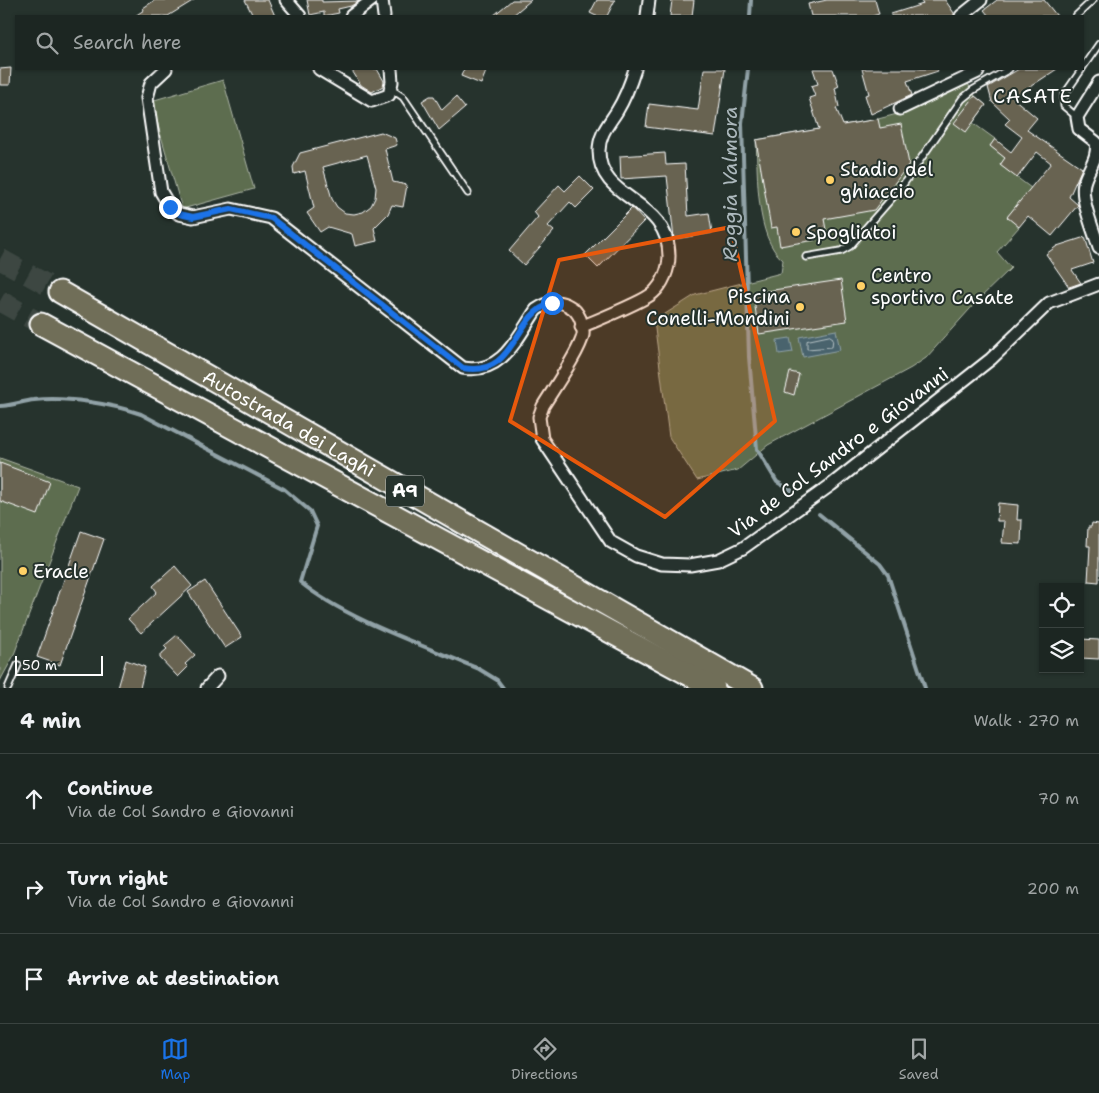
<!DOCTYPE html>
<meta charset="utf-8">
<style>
body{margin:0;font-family:"Shantell Sans",sans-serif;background:#29322f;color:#f1f3f6}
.controls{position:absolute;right:15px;bottom:15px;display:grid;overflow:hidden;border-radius:0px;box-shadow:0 1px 4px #0004}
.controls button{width:45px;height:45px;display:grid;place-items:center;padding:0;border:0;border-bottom:1px solid #3a4340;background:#1c2622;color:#f1f3f6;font:25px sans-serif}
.scale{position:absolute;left:15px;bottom:12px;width:88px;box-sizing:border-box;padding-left:5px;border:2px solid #fff;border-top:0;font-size:14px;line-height:18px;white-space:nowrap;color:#fff;-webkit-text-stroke:4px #26332d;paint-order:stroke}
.stop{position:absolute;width:15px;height:15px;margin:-11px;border:4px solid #1a73e8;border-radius:50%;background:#fff}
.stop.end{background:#1a73e8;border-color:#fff;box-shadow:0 1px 5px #0008}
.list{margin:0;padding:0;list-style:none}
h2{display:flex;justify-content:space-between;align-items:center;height:65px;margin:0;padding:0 20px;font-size:21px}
h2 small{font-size:16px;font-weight:400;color:#a0a5a5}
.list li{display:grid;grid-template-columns:32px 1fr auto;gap:15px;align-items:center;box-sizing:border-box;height:90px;padding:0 20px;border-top:1px solid #3a4340}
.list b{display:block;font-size:19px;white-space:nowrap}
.list p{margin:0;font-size:16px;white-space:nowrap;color:#a0a5a5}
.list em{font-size:16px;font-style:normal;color:#a0a5a5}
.icon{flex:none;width:28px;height:28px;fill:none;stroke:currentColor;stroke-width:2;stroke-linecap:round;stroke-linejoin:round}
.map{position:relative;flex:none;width:1099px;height:688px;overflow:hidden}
.search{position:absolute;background:#1c2622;box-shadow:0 1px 4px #0004;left:15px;right:15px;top:15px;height:55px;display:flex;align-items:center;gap:12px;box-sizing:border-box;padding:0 18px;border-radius:0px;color:#a0a5a5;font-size:19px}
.sheet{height:335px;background:#1c2622}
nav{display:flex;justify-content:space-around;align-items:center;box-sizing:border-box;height:70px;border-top:1px solid #3a4340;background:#1c2622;font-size:14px;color:#a0a5a5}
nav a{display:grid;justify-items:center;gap:2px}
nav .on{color:#1a73e8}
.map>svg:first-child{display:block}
.green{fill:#5d6d4f;stroke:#aeb6a7}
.water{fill:#48646d;stroke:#91a2a7}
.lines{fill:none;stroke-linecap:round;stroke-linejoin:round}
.shore{stroke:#b6c1c5;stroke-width:1}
.stream{stroke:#91a2a7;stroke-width:4}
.building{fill:#686351;stroke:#fff;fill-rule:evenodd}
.highway-tunnel{stroke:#3c4742;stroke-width:21;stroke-dasharray:21 11;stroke-linecap:butt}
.lane-casing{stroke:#fff;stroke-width:9}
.street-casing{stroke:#fff;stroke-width:15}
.highway-casing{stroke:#fff;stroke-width:25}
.lane{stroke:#26332d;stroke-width:5.5}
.street{stroke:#26332d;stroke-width:11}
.highway{stroke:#706e59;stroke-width:21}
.route{stroke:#1a73e8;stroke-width:6}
.marked{fill:#e8590c;fill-opacity:0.2;stroke:#e8590c;stroke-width:4;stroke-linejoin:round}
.poi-dot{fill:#ffd166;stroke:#26332d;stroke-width:2}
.labels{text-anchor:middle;stroke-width:4;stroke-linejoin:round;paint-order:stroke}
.shield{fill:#26332d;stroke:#bec2c0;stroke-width:1}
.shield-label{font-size:18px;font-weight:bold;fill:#fff}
.poi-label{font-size:19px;fill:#fff;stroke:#26332d;text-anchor:start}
.street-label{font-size:19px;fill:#fff;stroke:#26332d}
.neighbourhood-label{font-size:20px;letter-spacing:1px;fill:#fff;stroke:#26332d}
.water-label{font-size:20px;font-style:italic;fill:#adb9bd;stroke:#26332d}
</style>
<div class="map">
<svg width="1099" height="688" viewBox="0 0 1099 688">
<rect width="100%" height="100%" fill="#26332d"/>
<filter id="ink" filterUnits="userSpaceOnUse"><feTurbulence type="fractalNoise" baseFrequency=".02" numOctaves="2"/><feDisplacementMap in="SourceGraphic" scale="10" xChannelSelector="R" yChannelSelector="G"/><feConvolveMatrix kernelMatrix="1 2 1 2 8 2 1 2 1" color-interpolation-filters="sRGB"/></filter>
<g filter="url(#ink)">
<g class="green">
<polygon points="223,80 254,189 182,209 151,101"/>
<path d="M967,82L975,96L986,105L973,123L995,139L990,146L1005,158L1000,165L1031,188L1007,217L1019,227L997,252L1011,268L978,300L926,358L911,368L768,445L738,470L697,480L669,437L654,321L695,295L781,273L783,260C755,238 758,174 756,140L878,119L905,112Z"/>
<polygon points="0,458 78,486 13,657 0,681"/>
</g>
<g class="water">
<polygon points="836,330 840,350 803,357 799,337"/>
<polygon points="790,338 793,352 779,354 777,340"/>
</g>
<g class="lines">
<polygon class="shore" points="830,336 833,338 832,347 807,349 807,341"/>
<g class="stream">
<polyline points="750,16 751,0"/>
<polyline points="748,69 742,123 749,357 757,449 777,482 794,492"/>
<path d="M0,406C12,406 23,401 34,400C65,396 112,404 141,414L284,489L310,511L317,526L300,582C345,619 425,646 479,669L497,680L503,688"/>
<polyline points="819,514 880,564 888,575 925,688"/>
</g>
</g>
<g class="building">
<polygon points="155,0 194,0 168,16 135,16 144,10 143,8"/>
<polygon points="245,0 268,0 275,16 253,16"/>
<polygon points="307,0 322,0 322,2 359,1 351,6 338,9 339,13 324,16 324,12 310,15"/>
<polygon points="512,0 531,0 512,16 493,16"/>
<polygon points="597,0 615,0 607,16 596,16 590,13"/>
<polygon points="672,0 694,0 692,16 670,16"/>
<polygon points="827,0 875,0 879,14 872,16 811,16 808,4"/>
<polygon points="920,0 945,0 954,13 954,16 891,16 891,14 923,4"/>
<polygon points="997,0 1044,0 1057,16 989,16 984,10"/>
<polygon points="11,68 10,85 0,85 0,69"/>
<polygon points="351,69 377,69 384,81 383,86 372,92 361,85"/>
<polygon points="464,69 487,69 481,84 461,76"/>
<polygon points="704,69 725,69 715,136 646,127 649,104 698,110"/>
<polygon points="813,69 833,69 839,86 835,88 839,107 836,108 843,125 878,119 880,128 901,124 909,164 874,210 824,219 827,235 814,237 815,240 780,246 777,227 771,228 756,140 819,129 809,98 815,96 811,86 818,84"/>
<polygon points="862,69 937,69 938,71 907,81 912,95 871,114 865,95 869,94"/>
<polygon points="1019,69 1057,69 1013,98 1037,118 1027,130 1082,168 1069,197 1078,205 1052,236 1028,216 1019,227 1007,217 1051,163 1037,152 1017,178 1000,165 1005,158 990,146 995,139 1011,152 1022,137 1005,124 1010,119 992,102 988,87"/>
<polygon points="430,96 434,96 442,110 456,97 465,108 439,130 422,101"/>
<polygon points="975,96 986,105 966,132 954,123"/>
<path d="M381,132L395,138L397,145L385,149L393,182L407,185L403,207L392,205L388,214L374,228L377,241L355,246L352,234L328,227L320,232L307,213L314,208L305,171L294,174L293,167L300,153ZM367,155L376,188L375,198L371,206L363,212L354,214L345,213L337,207L332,199L323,167Z"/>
<polygon points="665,153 666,165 685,164 688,216 709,213 712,233 674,239 667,176 621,179 620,156"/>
<polygon points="580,176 594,190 576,208 570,202 548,226 554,231 524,265 509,251 538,217 534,212 559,185 565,191"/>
<polygon points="632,208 644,221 598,268 585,255"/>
<polygon points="1085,237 1093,263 1072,270 1081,283 1069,287 1046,254 1057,246"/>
<polygon points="841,280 847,321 759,334 753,293"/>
<polygon points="790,372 799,374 794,395 785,392"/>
<polygon points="0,463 50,482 38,515 0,501"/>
<polygon points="998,503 1018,505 1017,520 1022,520 1021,544 1002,543 1004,521 997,521"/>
<polygon points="1092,523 1099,524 1099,582 1088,581 1090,546 1087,546 1088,527 1091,527"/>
<polygon points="81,531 104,539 60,665 37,657"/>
<polygon points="175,566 192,586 141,633 128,619 157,592 153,586"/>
<polygon points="205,581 242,637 225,648 188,592"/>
<polygon points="177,635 195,655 185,664 188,667 178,677 160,658 160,655 167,649 164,646"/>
<polygon points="1080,639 1099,640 1099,659 1080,658"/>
<polygon points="126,660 145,667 140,688 118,688"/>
</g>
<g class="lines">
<g class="highway-tunnel">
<polyline points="0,259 60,292"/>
<polyline points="0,301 41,324"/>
</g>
<g class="lane-casing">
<g id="lane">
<polyline points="1076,16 1093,0"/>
<polyline points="1083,67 1099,44"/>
<polyline points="391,89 403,97 468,193"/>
<polyline points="1077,117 1064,106 1064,95 1082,69"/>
<polyline points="806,257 841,251 850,246 900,189 962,99 973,90 1009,69"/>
<polyline points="8,688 18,665"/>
</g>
</g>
<g class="street-casing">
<g id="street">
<polyline points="286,0 300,16"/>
<polyline points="382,0 384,16"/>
<polyline points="351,16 372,0"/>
<polyline points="647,16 649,0"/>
<polyline points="961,16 981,0"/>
<path d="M166,69L151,83L147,98L161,192L170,207L179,214L193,217L231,209L271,218L463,368C502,375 517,338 536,310C546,303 558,299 569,306C579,311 584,325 583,335C580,351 552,391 543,406L539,417L542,439L611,542L636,556L662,564L690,565L718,560L743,548L831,485L991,359L1049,303L1099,284"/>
<polyline points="319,69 372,101 389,95 392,82 391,69"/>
<path d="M1099,82L1077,117L1079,129L1096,142C1099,158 1088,168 1084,183C1080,199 1094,231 1099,248"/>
<polyline points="900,109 978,72 976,69"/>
<path d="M581,327C597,320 643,302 653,293C663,284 669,269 669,256C669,198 599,202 599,151C599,134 609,124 617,111C625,98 631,82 635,69"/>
<polyline points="207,688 218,676"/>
</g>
</g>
<g class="highway-casing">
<g id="highway">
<path id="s1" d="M60,292L752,688"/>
<polyline points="41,324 714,688"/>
</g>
</g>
<use href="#lane" class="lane"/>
<use href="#street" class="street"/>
<use href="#highway" class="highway"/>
</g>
</g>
<g class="lines" filter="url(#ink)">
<path class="route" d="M170,207L179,214L193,217L231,209L271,218L463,368C517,378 512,315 552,303"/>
</g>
<path class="marked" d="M731,227L775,421L665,517L510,421L559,260Z"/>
<g class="poi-dot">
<circle cx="830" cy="180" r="5"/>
<circle cx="796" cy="232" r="5"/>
<circle cx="861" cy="286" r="5"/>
<circle cx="800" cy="307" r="5"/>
<circle cx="23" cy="571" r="5"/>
</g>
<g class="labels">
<rect class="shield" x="386" y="475.5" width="38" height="31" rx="4"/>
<g class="shield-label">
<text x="405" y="497">A9</text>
</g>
<g class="poi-label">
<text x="840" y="176">Stadio del<tspan x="840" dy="22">ghiaccio</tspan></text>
<text x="806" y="239">Spogliatoi</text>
<text x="871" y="282">Centro<tspan x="871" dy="22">sportivo Casate</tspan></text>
<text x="790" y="303" text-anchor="end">Piscina<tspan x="790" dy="22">Conelli-Mondini</tspan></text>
<text x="33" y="578">Eracle</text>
</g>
<g class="street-label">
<text dy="7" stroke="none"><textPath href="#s1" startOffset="264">Autostrada dei Laghi</textPath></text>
<text transform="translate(838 452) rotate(-37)" y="7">Via de Col Sandro e Giovanni</text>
</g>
<g class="neighbourhood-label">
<text x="1033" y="103">CASATE</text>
</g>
<g class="water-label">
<text transform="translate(730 184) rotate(-90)" y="7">Roggia Valmora</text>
</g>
</g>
</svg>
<div class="controls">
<button><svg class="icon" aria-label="locate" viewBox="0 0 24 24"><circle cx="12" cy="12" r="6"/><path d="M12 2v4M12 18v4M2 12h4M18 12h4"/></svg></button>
<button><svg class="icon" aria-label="layers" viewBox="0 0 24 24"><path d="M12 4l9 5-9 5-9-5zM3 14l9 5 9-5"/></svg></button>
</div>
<div class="scale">50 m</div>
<div class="stop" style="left:552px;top:303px"></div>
<div class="stop end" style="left:170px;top:207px"></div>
<div class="search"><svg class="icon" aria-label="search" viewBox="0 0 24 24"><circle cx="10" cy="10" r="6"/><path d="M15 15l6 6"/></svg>Search here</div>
</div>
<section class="sheet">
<h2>4 min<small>Walk · 270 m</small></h2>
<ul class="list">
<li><svg class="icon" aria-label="ahead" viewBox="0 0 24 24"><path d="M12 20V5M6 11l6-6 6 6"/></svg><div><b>Continue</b><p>Via de Col Sandro e Giovanni</p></div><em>70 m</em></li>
<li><svg class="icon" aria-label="right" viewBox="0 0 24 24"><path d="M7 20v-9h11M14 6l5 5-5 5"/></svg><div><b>Turn right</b><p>Via de Col Sandro e Giovanni</p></div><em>200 m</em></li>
<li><svg class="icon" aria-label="arrive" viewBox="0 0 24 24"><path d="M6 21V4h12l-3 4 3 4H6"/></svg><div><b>Arrive at destination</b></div></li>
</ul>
</section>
<nav>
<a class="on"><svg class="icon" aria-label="map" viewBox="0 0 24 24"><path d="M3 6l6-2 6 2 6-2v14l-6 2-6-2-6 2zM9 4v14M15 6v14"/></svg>Map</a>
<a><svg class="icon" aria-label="directions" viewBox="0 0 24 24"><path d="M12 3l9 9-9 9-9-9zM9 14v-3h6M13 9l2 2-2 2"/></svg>Directions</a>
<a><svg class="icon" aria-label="saved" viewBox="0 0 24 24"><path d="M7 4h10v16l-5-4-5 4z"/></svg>Saved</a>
</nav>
